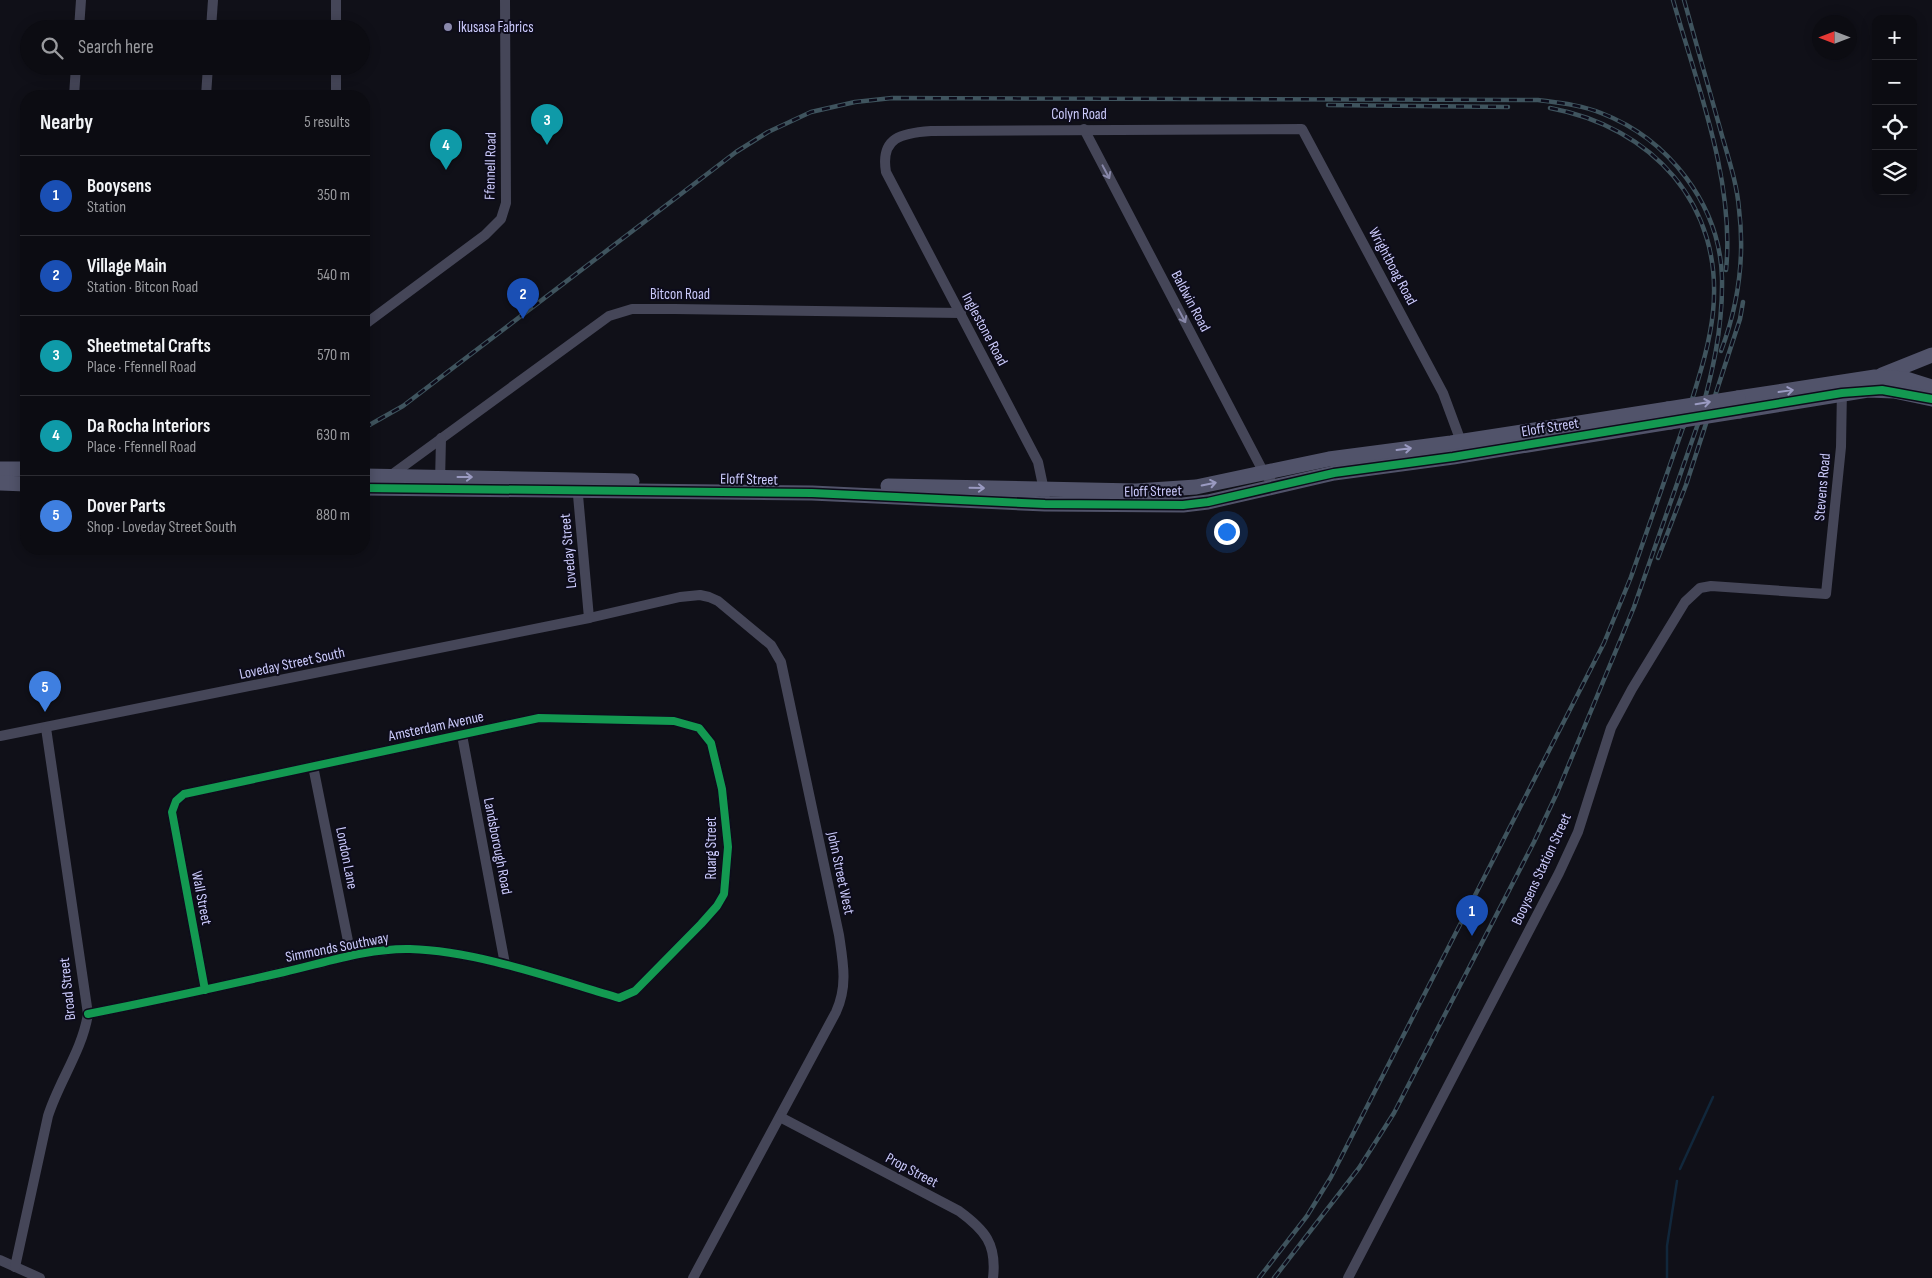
<!DOCTYPE html>
<meta charset="utf-8">
<style>
body{margin:0;font-family:"Sofia Sans Condensed",sans-serif;background:#1a1a20;color:#f1f3f6}
.controls{position:absolute;right:15px;top:15px;display:grid;overflow:hidden;border-radius:10px;box-shadow:0 2px 12px #0003}
.controls button{width:45px;height:45px;display:grid;place-items:center;padding:0;border:0;border-bottom:1px solid #2c2c32;background:#0c0c12;color:#f1f3f6;font:25px sans-serif}
.compass{position:absolute;left:1812px;top:15px;width:45px;height:45px;border-radius:50%;background:#0c0c12;box-shadow:0 2px 12px #0003;rotate:270deg}
.you{position:absolute;left:1226px;top:531px;width:18px;height:18px;margin:-12px;border:4px solid #fff;border-radius:50%;background:#1a73e8;box-shadow:0 0 0 8px #1a73e833}
.badge{display:grid;place-items:center;width:32px;height:32px;border-radius:50%;background:#8a89ac;color:#fff;font-size:16px;font-weight:700}
.pin{position:absolute;translate:-50% -41px;filter:drop-shadow(0 1px 2px #0008)}
.pin::after{content:'';position:absolute;top:26px;width:18px;height:15px;background:inherit;clip-path:polygon(0 0,100% 0,50% 100%)}
.list{margin:0;padding:0;list-style:none}
h2{display:flex;justify-content:space-between;align-items:center;height:65px;margin:0;padding:0 20px;font-size:21px}
h2 small{font-size:16px;font-weight:400;color:#9a9b9f}
.list li{display:grid;grid-template-columns:32px 1fr auto;gap:15px;align-items:center;box-sizing:border-box;height:80px;padding:0 20px;border-top:1px solid #2c2c32}
.list b{display:block;font-size:19px;white-space:nowrap}
.list p{margin:0;font-size:16px;white-space:nowrap;color:#9a9b9f}
.list em{font-size:16px;font-style:normal;color:#9a9b9f}
.icon{flex:none;width:28px;height:28px;fill:none;stroke:currentColor;stroke-width:2;stroke-linecap:round;stroke-linejoin:round}
.map{position:relative;flex:none;width:1932px;height:1278px;overflow:hidden}
.search{position:absolute;background:#0c0c12;box-shadow:0 2px 12px #0003;left:20px;top:20px;width:350px;height:55px;display:flex;align-items:center;gap:12px;box-sizing:border-box;padding:0 18px;border-radius:28px;color:#9a9b9f;font-size:19px}
.panel{position:absolute;background:#0c0c12;box-shadow:0 2px 12px #0003;left:20px;top:90px;width:350px;height:465px;border-radius:20px}
.map>svg:first-child{display:block}
.lines{fill:none;stroke-linecap:round;stroke-linejoin:round}
.stream{stroke:#11273b;stroke-width:2.5}
.street{stroke:#454658;stroke-width:10}
.secondary{stroke:#51536a;stroke-width:15}
.rail-casing{stroke:#3f545e;stroke-width:4.5}
.rail{stroke:#0d0c1b;stroke-width:2.5;stroke-dasharray:8;stroke-linecap:butt}
.secondary-bridge{stroke:#51536a;stroke-width:15}
.cycleway-casing{stroke:#0d0c1b;stroke-width:11}
.cycleway{stroke:#139951;stroke-width:8}
.oneway{stroke:#88a}
.oneway2{stroke:#9a9ac1}
.poi-dot{fill:#8a89ac;stroke:#0d0c1b;stroke-width:2}
.labels{text-anchor:middle;stroke-width:4;stroke-linejoin:round;paint-order:stroke}
.poi-label{font-size:15px;fill:#cbcafb;stroke:#0d0c1b;text-anchor:start}
.street-label{font-size:15px;fill:#cbcafb;stroke:#0d0c1b}
</style>
<div class="map">
<svg width="1932" height="1278" viewBox="0 0 1932 1278">
<rect width="100%" height="100%" fill="#101018"/>
<g class="lines">
<g class="stream">
<polyline points="1680,1169 1713,1097"/>
<polyline points="1667,1278 1667,1246 1677,1181"/>
</g>
<g class="street">
<polyline points="336,0 336,29"/>
<polyline points="79,29 81,0"/>
<polyline points="211,29 213,0"/>
<polyline points="336,66 336,96"/>
<polyline points="74,96 76,66"/>
<polyline points="206,96 208,66"/>
<polyline points="1084,129 1264,473 1275,486"/>
<polyline points="364,325 485,235 501,219 506,203 505,0"/>
<polyline points="390,476 609,316 632,309 674,309 961,313"/>
<polyline points="440,482 441,438"/>
<polyline points="577,484 589,618"/>
<path d="M1045,495L1038,462L886,172C880,137 902,133 931,131L1302,129L1443,393L1463,447"/>
<polyline points="462,735 505,964"/>
<path d="M0,736L589,618L680,597L700,595L709,597L718,601L771,645L781,662L839,935C843,962 848,986 836,1012L693,1278"/>
<polyline points="313,766 351,956"/>
<path d="M88,1014C153,1001 218,987 284,972C324,963 368,948 410,949C478,951 554,979 619,998L635,991L701,924L717,906L724,894L728,847L722,789L711,743L699,728L674,721L539,718L184,794L176,801L172,812L205,990"/>
<path d="M780,1117L959,1211C985,1230 997,1244 993,1278"/>
<polyline points="0,1260 40,1278"/>
<path d="M15,1267L48,1116C59,1081 82,1051 88,1014L46,728"/>
<polyline points="1348,1278 1559,873 1578,832 1611,728 1632,689 1685,602 1700,588 1711,586 1826,594 1841,447 1842,388"/>
</g>
<g class="secondary">
<polyline points="1882,375 1932,355"/>
<polyline points="1738,398 1875,377 1906,379 1932,387"/>
<polyline points="1739,411 1868,390 1894,391 1932,399"/>
<polyline points="0,469 26,469"/>
<polyline points="364,476 632,481"/>
<polyline points="0,483 26,484"/>
<polyline points="888,486 1136,491 1196,487 1329,459 1451,443 1668,409"/>
<polyline points="364,488 812,493 1045,504 1183,505 1208,502 1334,473 1453,457 1670,422"/>
</g>
<g class="rail-casing">
<g id="rail">
<path d="M1673,0C1697,85 1735,181 1726,270"/>
<path d="M1684,0C1696,44 1709,88 1721,132C1728,157 1737,183 1739,209C1745,258 1738,306 1721,351"/>
<polyline points="1328,105 1508,107"/>
<path d="M1550,108C1652,127 1724,204 1713,312C1709,351 1695,388 1684,426"/>
<path d="M364,428L403,406L736,152L768,132L811,112L855,102L892,98L1538,100C1560,103 1581,105 1601,113C1669,139 1720,205 1722,278C1723,329 1712,375 1698,424"/>
<polyline points="1658,558 1686,485 1740,319 1743,302"/>
<polyline points="1259,1278 1307,1216 1331,1177 1604,643 1631,577 1686,419"/>
<polyline points="1274,1278 1359,1168 1394,1113 1534,842 1557,793 1634,607 1700,418"/>
</g>
</g>
<use href="#rail" class="rail"/>
<g class="secondary-bridge">
<polyline points="1668,409 1738,398"/>
<polyline points="1670,422 1739,411"/>
</g>
<g class="cycleway-casing">
<g id="cycleway">
<polyline points="364,488 812,493 1045,504 1183,505 1208,502 1334,473 1453,457 1842,393 1882,390 1932,399"/>
<path d="M88,1014C153,1001 218,987 284,972C324,963 368,948 410,949C478,951 554,979 619,998L635,991L701,924L717,906L724,894L728,847L722,789L711,743L699,728L674,721L539,718L184,794L176,801L172,812L205,990"/>
</g>
</g>
<use href="#cycleway" class="cycleway"/>
</g>
<defs><path id="oneway-shaft" d="M-6 0H5M1.5-3L5.5 0L1.5 3" fill="none" stroke-width="1.6" stroke-linecap="round" stroke-linejoin="round" transform="scale(1.25)"/></defs>
<g class="oneway">
<use href="#oneway-shaft" transform="translate(1106 172) rotate(62)"/>
<use href="#oneway-shaft" transform="translate(1182 316) rotate(62)"/>
</g>
<g class="oneway2">
<use href="#oneway-shaft" transform="translate(1786 391) rotate(-8)"/>
<use href="#oneway-shaft" transform="translate(1703 403) rotate(-9)"/>
<use href="#oneway-shaft" transform="translate(1404 449) rotate(-7)"/>
<use href="#oneway-shaft" transform="translate(465 477)"/>
<use href="#oneway-shaft" transform="translate(1209 484) rotate(-12)"/>
<use href="#oneway-shaft" transform="translate(977 488) rotate(1)"/>
</g>
<circle class="poi-dot" cx="448" cy="27" r="5"/>
<g class="labels">
<g class="poi-label">
<text x="458" y="32">Ikusasa Fabrics</text>
</g>
<g class="street-label">
<text x="1079" y="119">Colyn Road</text>
<text transform="translate(490 166) rotate(-89)" y="5">Ffennell Road</text>
<text transform="translate(1393 266) rotate(62)" y="5">Wrightboag Road</text>
<text x="680" y="299">Bitcon Road</text>
<text transform="translate(1191 301) rotate(62)" y="5">Baldwin Road</text>
<text transform="translate(985 329) rotate(62)" y="5">Inglestone Road</text>
<text transform="translate(1550 427) rotate(-9)" y="5">Eloff Street</text>
<text transform="translate(749 479) rotate(1)" y="5">Eloff Street</text>
<text transform="translate(1822 487) rotate(-85)" y="5">Stevens Road</text>
<text transform="translate(1153 491) rotate(-1)" y="5">Eloff Street</text>
<text transform="translate(568 551) rotate(-95)" y="5">Loveday Street</text>
<text transform="translate(292 663) rotate(-12)" y="5">Loveday Street South</text>
<text transform="translate(436 726) rotate(-12)" y="5">Amsterdam Avenue</text>
<text transform="translate(498 846) rotate(79)" y="5">Landsborough Road</text>
<text transform="translate(711 848) rotate(-90)" y="5">Ruarg Street</text>
<text transform="translate(347 858) rotate(79)" y="5">London Lane</text>
<text transform="translate(1541 869) rotate(-65)" y="5">Booysens Station Street</text>
<text transform="translate(841 873) rotate(78)" y="5">John Street West</text>
<text transform="translate(202 898) rotate(79)" y="5">Wall Street</text>
<text transform="translate(337 947) rotate(-11)" y="5">Simmonds Southway</text>
<text transform="translate(67 989) rotate(-96)" y="5">Broad Street</text>
<text transform="translate(912 1170) rotate(28)" y="5">Prop Street</text>
</g>
</g>
</svg>
<div class="controls">
<button>+</button>
<button>−</button>
<button><svg class="icon" aria-label="locate" viewBox="0 0 24 24"><circle cx="12" cy="12" r="6"/><path d="M12 2v4M12 18v4M2 12h4M18 12h4"/></svg></button>
<button><svg class="icon" aria-label="layers" viewBox="0 0 24 24"><path d="M12 4l9 5-9 5-9-5zM3 14l9 5 9-5"/></svg></button>
</div>
<svg class="compass" viewBox="-18 -18 36 36"><path d="M0-13l5 13h-10z" fill="#e53935"/><path d="M0 13l5-13h-10z" fill="#9a9b9f"/></svg>
<div class="you"></div>
<div class="pin badge" style="left:1472px;top:936px;background:#1a4fb4">1</div>
<div class="pin badge" style="left:523px;top:319px;background:#1a4fb4">2</div>
<div class="pin badge" style="left:547px;top:145px;background:#0f9aa8">3</div>
<div class="pin badge" style="left:446px;top:170px;background:#0f9aa8">4</div>
<div class="pin badge" style="left:45px;top:712px;background:#3f7fe0">5</div>
<div class="search"><svg class="icon" aria-label="search" viewBox="0 0 24 24"><circle cx="10" cy="10" r="6"/><path d="M15 15l6 6"/></svg>Search here</div>
<section class="panel">
<h2>Nearby<small>5 results</small></h2>
<ul class="list">
<li><span class="badge" style="background:#1a4fb4">1</span><div><b>Booysens</b><p>Station</p></div><em>350 m</em></li>
<li><span class="badge" style="background:#1a4fb4">2</span><div><b>Village Main</b><p>Station · Bitcon Road</p></div><em>540 m</em></li>
<li><span class="badge" style="background:#0f9aa8">3</span><div><b>Sheetmetal Crafts</b><p>Place · Ffennell Road</p></div><em>570 m</em></li>
<li><span class="badge" style="background:#0f9aa8">4</span><div><b>Da Rocha Interiors</b><p>Place · Ffennell Road</p></div><em>630 m</em></li>
<li><span class="badge" style="background:#3f7fe0">5</span><div><b>Dover Parts</b><p>Shop · Loveday Street South</p></div><em>880 m</em></li>
</ul>
</section>
</div>
